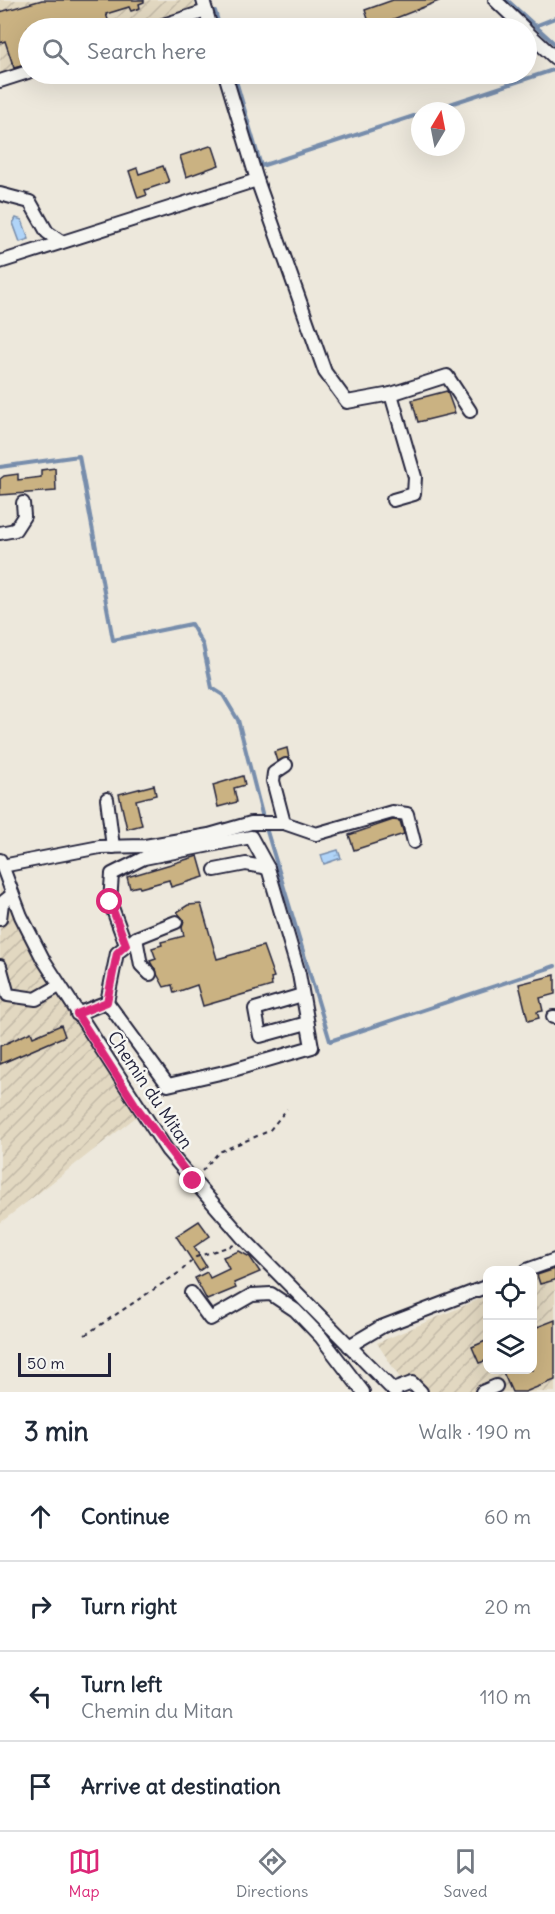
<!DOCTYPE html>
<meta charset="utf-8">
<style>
body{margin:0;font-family:Delius,sans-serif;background:#f6f6f7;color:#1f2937}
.controls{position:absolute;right:18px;bottom:18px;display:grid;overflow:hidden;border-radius:12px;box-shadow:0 6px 24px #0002}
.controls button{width:54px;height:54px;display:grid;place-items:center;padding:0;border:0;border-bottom:2px solid #e0e1e3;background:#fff;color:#1f2937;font:30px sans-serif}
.compass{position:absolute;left:411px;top:102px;width:54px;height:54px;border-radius:50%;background:#fff;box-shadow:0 6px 24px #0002;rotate:10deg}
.scale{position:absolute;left:18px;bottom:15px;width:93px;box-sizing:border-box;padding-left:6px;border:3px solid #22223b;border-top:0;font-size:16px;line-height:21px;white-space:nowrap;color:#22223b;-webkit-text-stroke:4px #f6f6f2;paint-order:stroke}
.stop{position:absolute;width:18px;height:18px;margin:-14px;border:4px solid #db2777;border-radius:50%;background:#fff}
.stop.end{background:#db2777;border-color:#fff;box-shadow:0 2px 6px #0008}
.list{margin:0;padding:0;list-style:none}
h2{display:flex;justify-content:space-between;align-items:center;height:78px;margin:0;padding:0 24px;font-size:26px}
h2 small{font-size:20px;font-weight:400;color:#747a83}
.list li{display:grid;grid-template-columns:39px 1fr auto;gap:18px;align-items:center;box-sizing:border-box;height:90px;padding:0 24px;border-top:2px solid #e0e1e3}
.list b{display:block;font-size:22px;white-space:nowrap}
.list p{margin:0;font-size:20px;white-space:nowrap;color:#747a83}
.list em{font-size:20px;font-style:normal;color:#747a83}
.icon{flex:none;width:33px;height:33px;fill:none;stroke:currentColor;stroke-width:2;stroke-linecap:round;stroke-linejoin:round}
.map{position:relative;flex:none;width:555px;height:1392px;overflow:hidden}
.search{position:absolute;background:#fff;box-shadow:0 6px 24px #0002;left:18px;right:18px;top:18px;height:66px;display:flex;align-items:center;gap:15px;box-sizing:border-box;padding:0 21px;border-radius:33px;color:#747a83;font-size:22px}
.sheet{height:438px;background:#fff}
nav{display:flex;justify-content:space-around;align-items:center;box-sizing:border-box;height:84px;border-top:2px solid #e0e1e3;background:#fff;font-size:16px;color:#747a83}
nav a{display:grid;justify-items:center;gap:3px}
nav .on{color:#db2777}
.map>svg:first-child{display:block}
.industrial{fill:url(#industrial-furrows)}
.water{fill:url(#water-ripples);stroke:#778dac;stroke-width:1.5}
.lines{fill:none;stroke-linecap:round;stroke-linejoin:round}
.stream{stroke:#778dac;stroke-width:4}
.building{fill:#cab282;stroke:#22223b;stroke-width:1.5}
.minor-casing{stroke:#22223b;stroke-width:16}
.path{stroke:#22223b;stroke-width:2;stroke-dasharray:4.5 4.5;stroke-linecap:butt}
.minor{stroke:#f6f6f2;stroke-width:12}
.route{stroke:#db2777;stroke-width:8}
.labels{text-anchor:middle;stroke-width:5;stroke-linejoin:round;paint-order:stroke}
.street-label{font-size:18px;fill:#22223b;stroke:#f6f6f2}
</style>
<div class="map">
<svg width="555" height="1392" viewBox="0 0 555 1392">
<defs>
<pattern id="industrial-furrows" width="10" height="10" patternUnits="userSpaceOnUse" patternTransform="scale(1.5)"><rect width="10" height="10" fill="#e2d8c1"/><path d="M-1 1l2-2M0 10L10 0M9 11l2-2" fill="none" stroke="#c2b9a7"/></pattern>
<pattern id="water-ripples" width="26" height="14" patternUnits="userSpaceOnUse" patternTransform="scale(1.5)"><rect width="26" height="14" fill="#b0d4f8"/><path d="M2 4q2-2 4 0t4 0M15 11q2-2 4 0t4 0" fill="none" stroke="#97b6d6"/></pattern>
</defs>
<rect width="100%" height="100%" fill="#ede8dc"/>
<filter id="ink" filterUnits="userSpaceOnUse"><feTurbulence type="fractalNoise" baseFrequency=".0167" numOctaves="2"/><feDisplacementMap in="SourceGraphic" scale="12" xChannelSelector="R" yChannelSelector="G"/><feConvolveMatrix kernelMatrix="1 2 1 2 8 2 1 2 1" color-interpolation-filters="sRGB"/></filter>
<g filter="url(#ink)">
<g class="industrial">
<polygon points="0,0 194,0 200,23 185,28 28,28 28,74 48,74 0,89"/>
<polygon points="0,887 40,968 136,1117 0,1223"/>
<polygon points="555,1267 555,1392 409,1392 377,1343 487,1296 488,1370 532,1370 533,1277"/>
</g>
<g class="water">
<polygon points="16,218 22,220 29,239 20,242 13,223"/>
<polygon points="338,850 341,858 324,864 321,855"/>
</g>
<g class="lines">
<g class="stream">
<polyline points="507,0 555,44"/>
<polyline points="215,11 220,28"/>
<polyline points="535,26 555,18"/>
<polyline points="234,74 261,166 420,114"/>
<polyline points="429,111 553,70"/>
<polyline points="0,467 79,456 113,640 191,624 203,645 212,688 223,695 238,720 263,818 330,1041 555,966"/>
</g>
</g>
<g class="building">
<polygon points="42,0 144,0 144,2 139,4 140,8 131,11 129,7 106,14 111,28 28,28 28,64 14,68 5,41 0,43 0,12"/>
<polygon points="393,0 439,0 439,1 371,28 365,10"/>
<polygon points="210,146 213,147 219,165 186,177 180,156"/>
<polygon points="163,166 169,182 145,190 147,195 138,198 129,171 137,168 139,174"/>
<polygon points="447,391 455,413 418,422 412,400"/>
<polygon points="55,468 56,491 0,495 0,479 4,476 18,474 18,480 41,477 41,470"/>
<polygon points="287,748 289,758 277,761 274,752"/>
<polygon points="243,776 245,785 234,788 237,802 218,807 213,785"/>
<polygon points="154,785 156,795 136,800 142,825 127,829 119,794"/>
<polygon points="393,820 400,821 404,834 354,850 349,835"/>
<polygon points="198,856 204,877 171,887 169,880 140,888 139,886 130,888 127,877"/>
<polygon points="201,904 217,959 263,946 274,977 271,978 272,986 203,1006 197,985 174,993 172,985 164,987 150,961 156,959 152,948 162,945 161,942 184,936 182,928 184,920 177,912 188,905"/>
<polygon points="555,975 555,994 540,998 543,1011 537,1012 539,1018 528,1021 519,984"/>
<polygon points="61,1025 65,1036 0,1064 0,1046 31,1032 33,1037"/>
<polygon points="199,1221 210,1236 194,1247 206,1266 199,1271 176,1236"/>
<polygon points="239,1251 250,1257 260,1272 234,1283 236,1288 207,1300 195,1278 207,1272 210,1278 229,1269 223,1257"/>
<polygon points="555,1269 555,1280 540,1284 537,1275"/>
<polygon points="555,1320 555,1380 525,1392 512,1392 502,1370 532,1370 532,1329"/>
<polygon points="488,1340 488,1360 479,1363 472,1347"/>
</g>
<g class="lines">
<g class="minor-casing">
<g id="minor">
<polyline points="203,0 211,28"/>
<polyline points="495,0 524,28"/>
<polyline points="154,28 206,11"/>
<polyline points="526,31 555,58"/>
<polyline points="225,74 257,180 325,372 347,402 391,394 447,376 470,411"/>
<polyline points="0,81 28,72"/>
<polyline points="0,194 30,202 47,232 61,242"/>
<polyline points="0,262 257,180"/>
<polyline points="391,394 415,477 414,494 393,500"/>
<polyline points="0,533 15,530 24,516 23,503"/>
<polyline points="107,799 113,847"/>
<polyline points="284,823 273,781 274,773 286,765"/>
<polyline points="0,860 21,916 43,959 167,1150 243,1238 395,1392"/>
<polyline points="2,866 100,847 145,846 209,835 251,823 284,823 316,834 392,812 407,814 414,842"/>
<polyline points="215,870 246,864 268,868"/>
<polyline points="0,919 2,903 12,895"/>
<polyline points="136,938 141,965 150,974"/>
<polyline points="0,966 8,995 36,999 59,986"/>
<polyline points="302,995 255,1009 260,1036 307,1023"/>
<polyline points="107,1002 168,1085 233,1070 312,1047 299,974 268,868 251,837 144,858 112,874 110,902 126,945"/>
<polyline points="77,1014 107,1002 117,953 136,938 176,922"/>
<polyline points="553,1017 555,1017"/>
<polyline points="527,1270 555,1260"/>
<polyline points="191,1293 210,1319 252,1295 271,1294 295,1310 321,1337 363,1392"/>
<polyline points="349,1346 381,1327 488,1286"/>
<polyline points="393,1390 412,1383 421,1392"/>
<polyline points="482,1392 496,1386"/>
</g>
</g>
<g class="path">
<polyline points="202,1171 219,1152 269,1131 287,1109"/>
<polyline points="85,1335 180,1272 196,1257 234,1245"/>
</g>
<use href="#minor" class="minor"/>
</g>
</g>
<g class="lines" filter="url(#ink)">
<polyline class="route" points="110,902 126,945 117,953 107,1002 77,1014 138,1109 193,1181"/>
</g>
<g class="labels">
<g class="street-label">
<text transform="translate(150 1090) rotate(56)" y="6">Chemin du Mitan</text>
</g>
</g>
</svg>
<div class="controls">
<button><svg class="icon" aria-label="locate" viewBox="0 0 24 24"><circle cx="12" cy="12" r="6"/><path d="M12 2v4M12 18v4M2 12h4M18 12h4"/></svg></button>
<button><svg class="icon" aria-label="layers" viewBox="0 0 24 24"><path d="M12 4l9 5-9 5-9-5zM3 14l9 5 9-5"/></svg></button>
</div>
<svg class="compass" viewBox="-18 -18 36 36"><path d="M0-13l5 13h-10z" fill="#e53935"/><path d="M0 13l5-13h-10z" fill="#747a83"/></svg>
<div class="scale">50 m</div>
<div class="stop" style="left:110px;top:902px"></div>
<div class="stop end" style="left:193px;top:1181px"></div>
<div class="search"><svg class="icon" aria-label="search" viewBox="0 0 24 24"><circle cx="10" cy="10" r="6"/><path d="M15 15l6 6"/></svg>Search here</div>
</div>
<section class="sheet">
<h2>3 min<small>Walk · 190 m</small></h2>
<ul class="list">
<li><svg class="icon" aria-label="ahead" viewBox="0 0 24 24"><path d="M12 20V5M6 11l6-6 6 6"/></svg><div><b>Continue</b></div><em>60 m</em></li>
<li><svg class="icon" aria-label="right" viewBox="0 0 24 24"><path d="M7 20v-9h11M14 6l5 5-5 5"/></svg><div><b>Turn right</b></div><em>20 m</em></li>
<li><svg class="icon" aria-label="left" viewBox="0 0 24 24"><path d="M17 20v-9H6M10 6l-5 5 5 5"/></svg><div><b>Turn left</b><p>Chemin du Mitan</p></div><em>110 m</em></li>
<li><svg class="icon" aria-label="arrive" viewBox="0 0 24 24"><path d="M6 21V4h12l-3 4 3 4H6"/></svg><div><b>Arrive at destination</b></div></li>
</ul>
</section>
<nav>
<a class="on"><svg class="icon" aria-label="map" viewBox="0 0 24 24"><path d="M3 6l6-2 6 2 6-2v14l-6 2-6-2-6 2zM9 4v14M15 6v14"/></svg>Map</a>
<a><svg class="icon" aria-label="directions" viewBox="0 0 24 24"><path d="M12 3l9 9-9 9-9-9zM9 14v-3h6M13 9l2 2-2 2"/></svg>Directions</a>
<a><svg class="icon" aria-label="saved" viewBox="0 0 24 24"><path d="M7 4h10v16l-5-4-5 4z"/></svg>Saved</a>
</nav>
